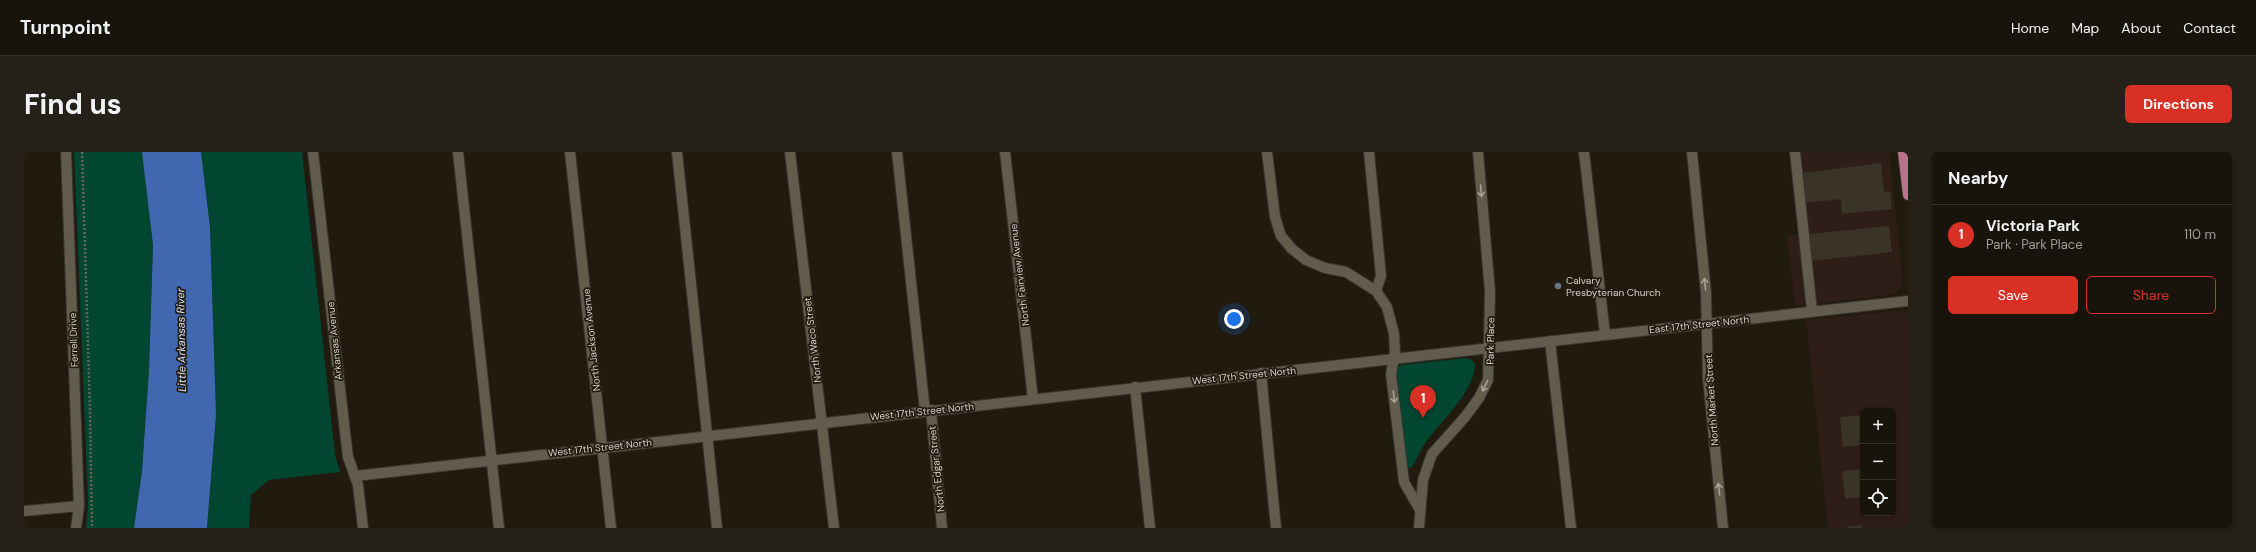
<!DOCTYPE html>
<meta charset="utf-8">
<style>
body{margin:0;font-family:"DM Sans",sans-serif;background:#252119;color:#f1f3f6}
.controls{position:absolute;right:12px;bottom:12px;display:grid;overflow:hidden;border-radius:6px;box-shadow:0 1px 3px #0004}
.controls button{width:36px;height:36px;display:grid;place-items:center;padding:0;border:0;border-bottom:1px solid #36332c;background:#18140b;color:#f1f3f6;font:20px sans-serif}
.you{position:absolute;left:1210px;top:167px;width:14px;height:14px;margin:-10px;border:3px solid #fff;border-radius:50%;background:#1a73e8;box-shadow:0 0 0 6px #1a73e833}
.badge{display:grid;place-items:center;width:26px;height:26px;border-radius:50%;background:#d93025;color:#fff;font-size:13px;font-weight:700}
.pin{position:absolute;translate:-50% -33px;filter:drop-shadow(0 1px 2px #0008)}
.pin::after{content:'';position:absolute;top:21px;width:14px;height:12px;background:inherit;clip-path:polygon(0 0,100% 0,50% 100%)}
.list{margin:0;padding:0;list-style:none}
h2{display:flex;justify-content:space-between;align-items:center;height:52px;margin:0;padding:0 16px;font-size:17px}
h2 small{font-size:13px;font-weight:400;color:#9f9e9d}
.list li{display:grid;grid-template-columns:26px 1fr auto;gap:12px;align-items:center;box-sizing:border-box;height:60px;padding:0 16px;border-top:1px solid #36332c}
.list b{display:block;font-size:15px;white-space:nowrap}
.list p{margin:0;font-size:13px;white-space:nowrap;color:#9f9e9d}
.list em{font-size:13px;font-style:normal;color:#9f9e9d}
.actions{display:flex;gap:8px;padding:12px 16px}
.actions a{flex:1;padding:9px 0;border:1px solid #d93025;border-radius:6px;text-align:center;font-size:14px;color:#d93025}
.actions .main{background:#d93025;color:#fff}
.icon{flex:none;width:22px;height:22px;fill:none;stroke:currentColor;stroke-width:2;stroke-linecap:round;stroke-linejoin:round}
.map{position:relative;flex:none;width:1884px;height:376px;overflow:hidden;border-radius:6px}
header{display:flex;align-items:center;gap:24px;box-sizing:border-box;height:56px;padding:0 20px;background:#18140b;border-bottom:1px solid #36332c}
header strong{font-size:19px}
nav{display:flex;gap:22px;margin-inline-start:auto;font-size:14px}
.intro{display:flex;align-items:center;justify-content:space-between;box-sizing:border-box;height:96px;padding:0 24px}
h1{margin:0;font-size:28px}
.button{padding:10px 18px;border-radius:6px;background:#d93025;color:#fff;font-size:14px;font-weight:700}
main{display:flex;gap:24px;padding:0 24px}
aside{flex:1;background:#18140b;border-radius:6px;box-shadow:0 1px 3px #0004}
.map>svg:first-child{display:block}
.commercial{fill:#2f1d18;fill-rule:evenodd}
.green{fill:#014630}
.water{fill:#4167b1}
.building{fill:#3a3428}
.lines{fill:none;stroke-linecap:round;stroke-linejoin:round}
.minor-casing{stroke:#37332d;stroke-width:12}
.major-casing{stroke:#37332d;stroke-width:12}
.path{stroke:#6a655b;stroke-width:2.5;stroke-dasharray:2 2;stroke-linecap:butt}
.minor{stroke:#625c4e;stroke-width:10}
.major{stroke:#b9748a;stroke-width:10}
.oneway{stroke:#a8a39a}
.worship-dot{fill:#6b7280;stroke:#201a0f;stroke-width:1.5}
.labels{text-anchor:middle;stroke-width:3.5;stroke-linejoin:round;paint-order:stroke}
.street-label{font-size:10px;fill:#d7d3cc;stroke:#201a0f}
.poi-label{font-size:10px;fill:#d7d3cc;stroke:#201a0f;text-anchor:start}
.water-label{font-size:11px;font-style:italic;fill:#d7e2f7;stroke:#201a0f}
</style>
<header>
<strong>Turnpoint</strong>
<nav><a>Home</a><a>Map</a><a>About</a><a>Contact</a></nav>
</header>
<div class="intro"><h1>Find us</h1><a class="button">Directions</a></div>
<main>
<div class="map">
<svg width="1884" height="376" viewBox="0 0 1884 376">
<rect width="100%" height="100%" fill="#201a0f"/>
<g class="commercial">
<polygon points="1766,0 1865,0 1879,131 1873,140 1867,143 1771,154 1763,83 1775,82"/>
<path d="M1878,158L1882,160L1884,165V376H1804L1782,168ZM1839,259H1869V361H1839Z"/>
</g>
<g class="green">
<polygon points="50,0 118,0 120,8 129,93 125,218 118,319 110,376 62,376 64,352"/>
<polygon points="177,0 278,0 311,302 316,320 245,328 227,343 225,376 183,376 192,263 186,75"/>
<path d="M1441,206L1448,208L1451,212C1451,239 1417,269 1402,290C1396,298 1393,308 1387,316H1382L1372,217L1377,213Z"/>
</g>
<polygon class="water" points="118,0 177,0 186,75 192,263 183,376 110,376 118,319 125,218 129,93"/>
<g class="building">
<polygon points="1857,11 1860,40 1866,39 1868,57 1818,62 1817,47 1781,51 1778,21"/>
<polygon points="1865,74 1868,100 1788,109 1785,82"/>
<polygon points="1839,263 1839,293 1819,295 1816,265"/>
<polygon points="1839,317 1839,345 1821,347 1818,319"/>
<polygon points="1838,373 1838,376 1823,376 1823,375"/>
</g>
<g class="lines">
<g class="minor-casing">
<g id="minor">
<polyline points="42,0 55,354 52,376"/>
<polyline points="289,0 321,280 324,305 334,333 339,376"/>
<polyline points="434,0 475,376"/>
<polyline points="546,0 587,376"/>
<polyline points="653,0 693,376"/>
<polyline points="766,0 810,376"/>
<polyline points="873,0 901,259"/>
<polyline points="981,0 1009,247"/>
<polyline points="1243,0 1251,65 1257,84 1268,97 1282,108 1301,116 1322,120 1352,139 1363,155 1370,182 1371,201 1367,222 1380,330 1396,358"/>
<polyline points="1345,0 1357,124 1352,139"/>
<polyline points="1560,0 1581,182"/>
<polyline points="1668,0 1682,141 1684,227 1699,376"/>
<polyline points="1771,0 1788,159"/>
<polyline points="1526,189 1547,376"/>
<polyline points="1237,221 1252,376"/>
<polyline points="1111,235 1126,376"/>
<polyline points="907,258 918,376"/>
<polyline points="331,324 1884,149"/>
<polyline points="0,359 55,354"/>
<polyline points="1395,376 1399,328 1408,302 1441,265 1455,246 1464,228 1466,140 1454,0"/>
</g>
</g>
<g class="major-casing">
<polyline id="major" points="1879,0 1884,43"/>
</g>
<polyline class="path" points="58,0 66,257 68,376"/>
<use href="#minor" class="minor"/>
<use href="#major" class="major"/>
</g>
<defs><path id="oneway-shaft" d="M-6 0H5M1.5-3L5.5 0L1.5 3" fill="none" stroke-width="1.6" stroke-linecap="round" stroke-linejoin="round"/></defs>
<g class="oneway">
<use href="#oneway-shaft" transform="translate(1457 39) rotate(85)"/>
<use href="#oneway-shaft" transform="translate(1681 132) rotate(-96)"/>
<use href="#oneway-shaft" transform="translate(1461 234) rotate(115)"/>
<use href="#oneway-shaft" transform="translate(1370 245) rotate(83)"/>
<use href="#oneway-shaft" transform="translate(1695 337) rotate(-96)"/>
</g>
<circle class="worship-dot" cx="1534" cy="134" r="4"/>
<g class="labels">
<g class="street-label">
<text transform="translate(995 123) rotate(-97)" y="4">North Fairview Avenue</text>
<text transform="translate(1675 172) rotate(-6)" y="4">East 17th Street North</text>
<text transform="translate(49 188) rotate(-92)" y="4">Ferrell Drive</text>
<text transform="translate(567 188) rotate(-96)" y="4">North Jackson Avenue</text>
<text transform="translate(788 188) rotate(-97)" y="4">North Waco Street</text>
<text transform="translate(310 189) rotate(-96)" y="4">Arkansas Avenue</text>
<text transform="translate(1466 189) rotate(-89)" y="4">Park Place</text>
<text transform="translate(1220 223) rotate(-6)" y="4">West 17th Street North</text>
<text transform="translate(1687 248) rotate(-94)" y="4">North Market Street</text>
<text transform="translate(898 259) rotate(-6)" y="4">West 17th Street North</text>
<text transform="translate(576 295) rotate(-6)" y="4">West 17th Street North</text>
<text transform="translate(912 317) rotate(-96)" y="4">North Edgar Street</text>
</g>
<g class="poi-label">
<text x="1542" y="132">Calvary<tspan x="1542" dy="12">Presbyterian Church</tspan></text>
</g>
<g class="water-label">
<text transform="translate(157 188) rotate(-91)" y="4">Little Arkansas River</text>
</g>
</g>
</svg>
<div class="controls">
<button>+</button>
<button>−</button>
<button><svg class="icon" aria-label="locate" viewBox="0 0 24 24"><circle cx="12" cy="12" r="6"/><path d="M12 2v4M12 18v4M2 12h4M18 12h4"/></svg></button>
</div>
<div class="you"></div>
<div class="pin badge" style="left:1399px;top:266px">1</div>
</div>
<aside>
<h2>Nearby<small></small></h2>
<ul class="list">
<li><span class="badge">1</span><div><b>Victoria Park</b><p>Park · Park Place</p></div><em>110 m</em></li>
</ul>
<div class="actions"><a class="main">Save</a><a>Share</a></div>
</aside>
</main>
